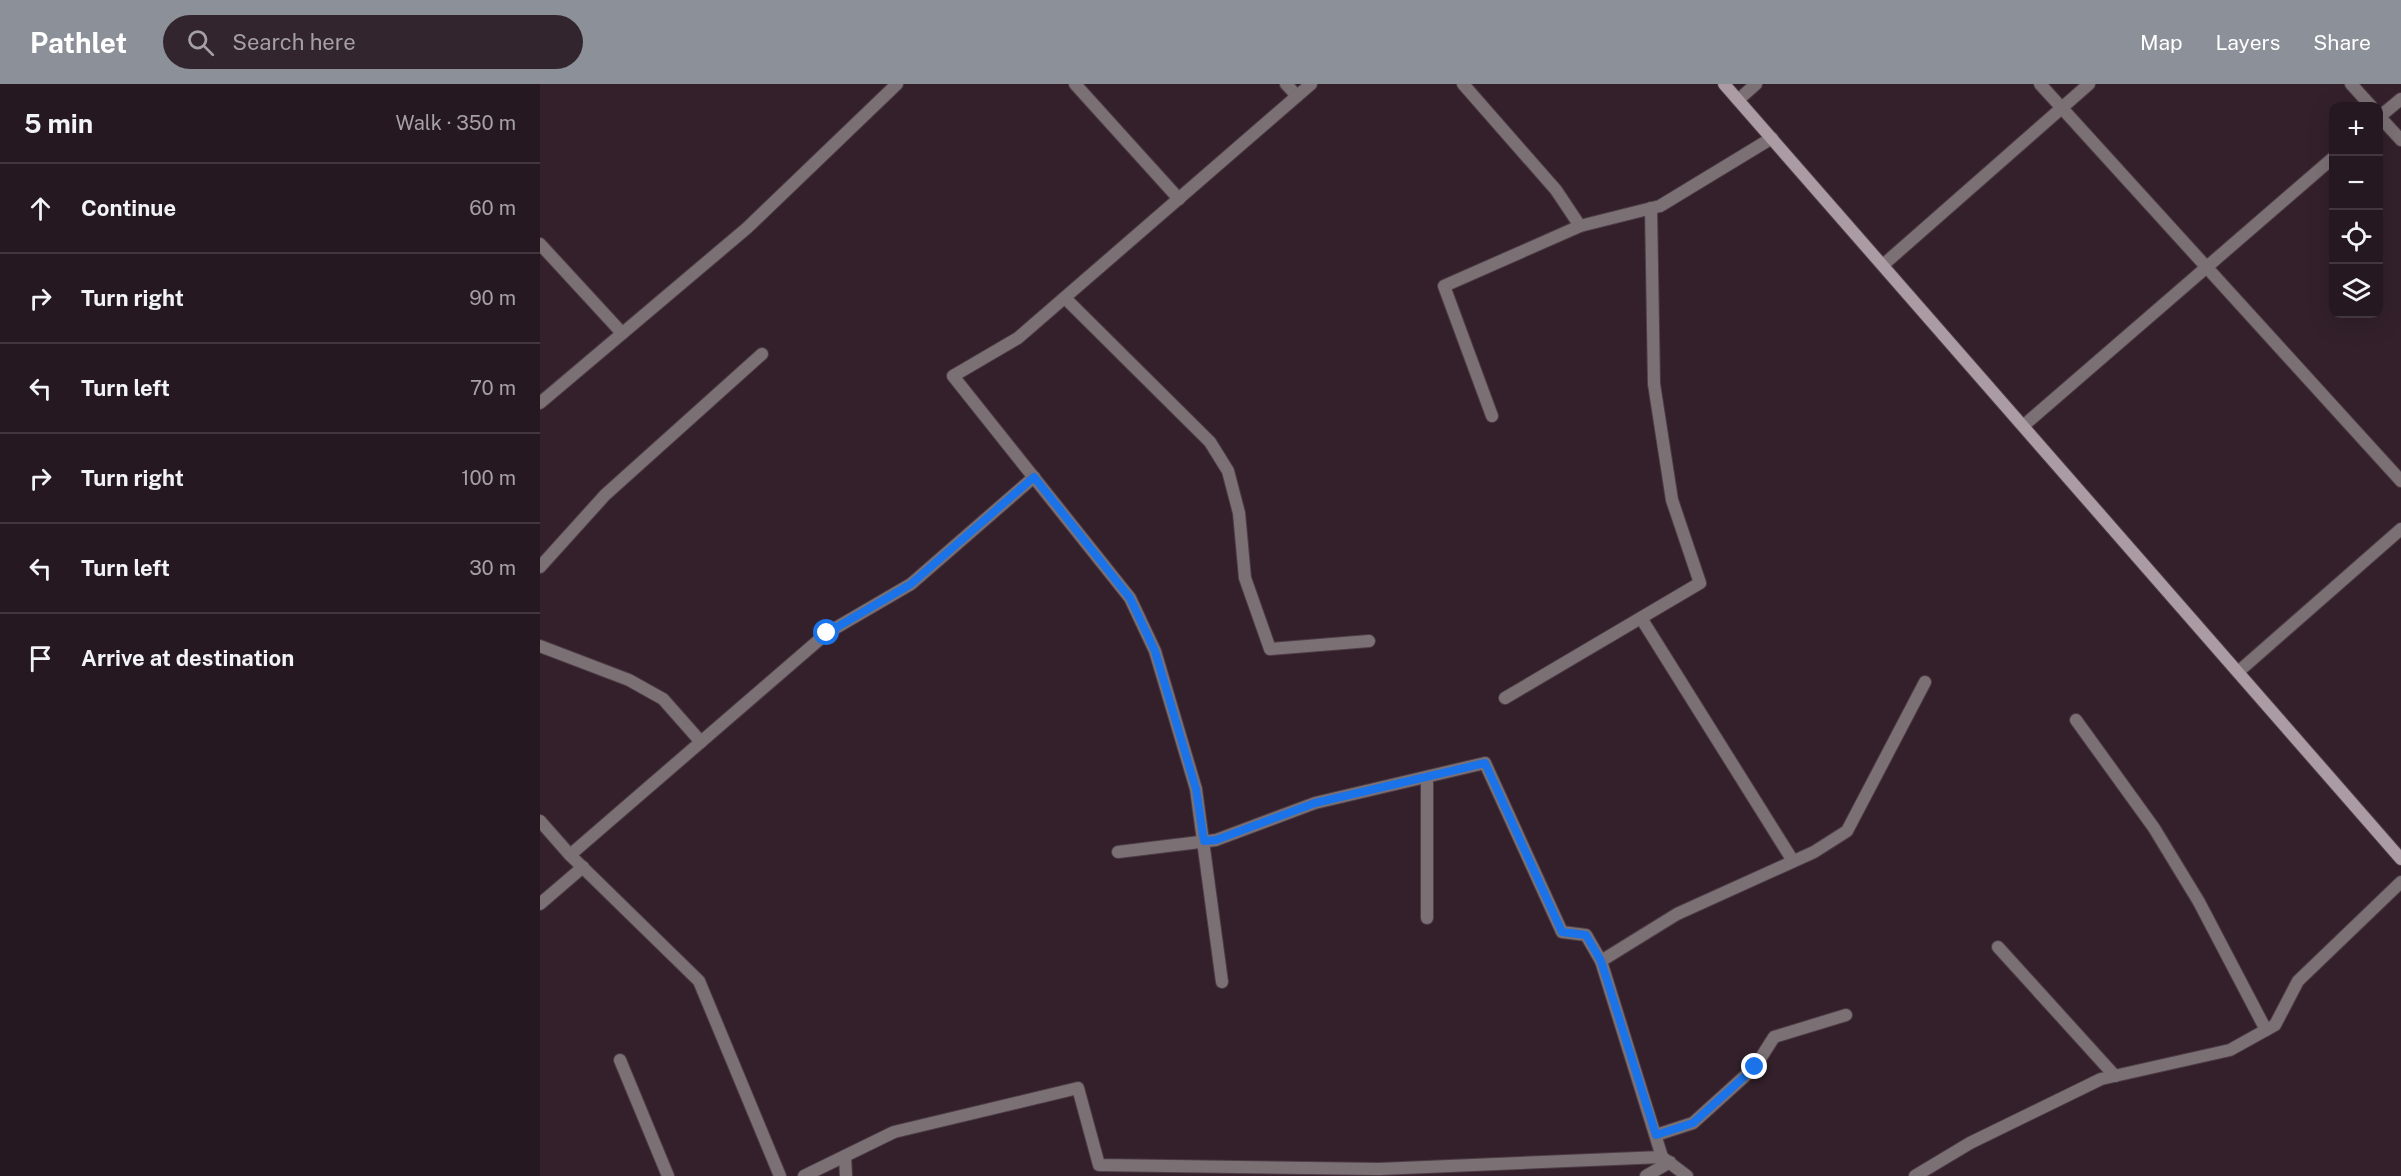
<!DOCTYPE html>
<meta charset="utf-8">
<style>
body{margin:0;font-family:"Public Sans",sans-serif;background:#32252d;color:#f1f3f6}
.controls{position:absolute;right:18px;top:18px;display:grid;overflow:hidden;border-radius:12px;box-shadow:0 6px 24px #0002}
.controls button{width:54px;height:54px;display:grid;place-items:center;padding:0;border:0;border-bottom:2px solid #42373e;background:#261820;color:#f1f3f6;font:30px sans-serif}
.stop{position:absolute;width:18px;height:18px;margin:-14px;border:4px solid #1a73e8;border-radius:50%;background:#fff}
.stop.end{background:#1a73e8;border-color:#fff;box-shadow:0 2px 6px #0008}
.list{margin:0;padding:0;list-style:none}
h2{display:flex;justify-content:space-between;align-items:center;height:78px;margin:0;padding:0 24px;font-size:26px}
h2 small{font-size:20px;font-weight:400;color:#a4a0a5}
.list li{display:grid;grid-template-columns:39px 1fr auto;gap:18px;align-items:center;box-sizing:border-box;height:90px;padding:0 24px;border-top:2px solid #42373e}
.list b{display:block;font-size:22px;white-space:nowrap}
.list em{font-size:20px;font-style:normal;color:#a4a0a5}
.icon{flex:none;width:33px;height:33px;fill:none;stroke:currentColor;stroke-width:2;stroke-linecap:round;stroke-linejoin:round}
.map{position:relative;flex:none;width:1861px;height:1092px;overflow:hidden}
header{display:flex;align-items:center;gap:36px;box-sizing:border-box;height:84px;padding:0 30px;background:#8c9099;color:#fff}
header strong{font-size:28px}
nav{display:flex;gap:33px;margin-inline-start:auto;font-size:21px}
.search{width:420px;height:54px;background:#32252d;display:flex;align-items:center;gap:15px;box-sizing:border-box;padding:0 21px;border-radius:33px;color:#a4a0a5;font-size:22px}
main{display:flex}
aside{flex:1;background:#261820}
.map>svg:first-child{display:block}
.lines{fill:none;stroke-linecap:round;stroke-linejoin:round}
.street-casing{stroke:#4e3c46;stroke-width:14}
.secondary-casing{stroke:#4e3c46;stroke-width:14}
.street{stroke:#7b7175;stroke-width:12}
.secondary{stroke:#ab9ba2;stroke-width:12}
.route{stroke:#1a73e8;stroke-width:8}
</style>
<header>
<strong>Pathlet</strong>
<div class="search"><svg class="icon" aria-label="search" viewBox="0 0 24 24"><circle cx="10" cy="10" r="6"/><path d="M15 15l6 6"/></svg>Search here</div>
<nav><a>Map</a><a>Layers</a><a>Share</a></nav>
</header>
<main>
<aside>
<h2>5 min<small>Walk · 350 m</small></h2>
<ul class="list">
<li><svg class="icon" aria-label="ahead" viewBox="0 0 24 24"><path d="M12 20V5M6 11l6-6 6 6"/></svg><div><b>Continue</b></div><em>60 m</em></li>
<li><svg class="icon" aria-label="right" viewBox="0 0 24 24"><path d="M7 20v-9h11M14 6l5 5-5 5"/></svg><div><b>Turn right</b></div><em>90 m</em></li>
<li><svg class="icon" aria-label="left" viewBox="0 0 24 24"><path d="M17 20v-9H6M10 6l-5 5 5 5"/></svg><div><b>Turn left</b></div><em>70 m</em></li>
<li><svg class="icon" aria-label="right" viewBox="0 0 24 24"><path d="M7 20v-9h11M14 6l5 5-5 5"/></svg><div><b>Turn right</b></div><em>100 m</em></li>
<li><svg class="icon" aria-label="left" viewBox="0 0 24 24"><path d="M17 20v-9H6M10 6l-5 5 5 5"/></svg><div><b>Turn left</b></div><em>30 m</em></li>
<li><svg class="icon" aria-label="arrive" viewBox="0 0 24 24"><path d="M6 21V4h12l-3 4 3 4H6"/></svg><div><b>Arrive at destination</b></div></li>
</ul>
</aside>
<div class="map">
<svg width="1861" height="1092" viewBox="0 0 1861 1092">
<rect width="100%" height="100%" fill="#33202a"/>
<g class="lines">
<g class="street-casing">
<g id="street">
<polyline points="535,0 639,115"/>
<polyline points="746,0 757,12"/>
<polyline points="923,0 1016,106 1040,142"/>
<polyline points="1500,0 1861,397"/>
<polyline points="1811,0 1831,22"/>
<polyline points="1198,16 1216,0"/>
<polyline points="1838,31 1861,56"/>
<polyline points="1838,34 1861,15"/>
<polyline points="0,160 82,249"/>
<polyline points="1343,181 1549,0"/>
<polyline points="525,214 670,358 688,387 699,429 705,494 730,565 829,557"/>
<polyline points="0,319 207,144 357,0"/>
<polyline points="952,332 904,202 1040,142 1120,122 1232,54"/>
<polyline points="1483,342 1794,73"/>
<polyline points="0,483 65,411 222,270"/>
<polyline points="1101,534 1253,777"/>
<polyline points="0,562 89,596 123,615 161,658"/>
<polyline points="1698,588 1861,445"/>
<polyline points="965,614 1160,499 1132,416 1114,300 1111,124"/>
<polyline points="1536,636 1614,744 1659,818 1726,946"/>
<polyline points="0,737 30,771 159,897 240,1092"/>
<polyline points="578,768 676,756 775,719 945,679 1022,848 1046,851 1061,877 1122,1073"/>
<polyline points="30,771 287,549 371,500 494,393"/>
<polyline points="0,820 43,783"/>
<polyline points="887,834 887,693"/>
<polyline points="1458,863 1575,992"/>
<polyline points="1061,877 1137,830 1274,768 1307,747 1385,598"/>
<polyline points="682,898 656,705 615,567 590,514 413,292 478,254 771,0"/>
<polyline points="80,976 128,1092"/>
<polyline points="1116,1051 1153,1039 1215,983 1234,953 1306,931"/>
<polyline points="305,1072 306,1092"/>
<polyline points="264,1092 354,1048 538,1004 559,1081 839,1085 1122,1073 1147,1092"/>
<polyline points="1106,1092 1130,1078"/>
<polyline points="1375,1092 1430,1059 1561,995 1690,966 1735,941 1758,897 1861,798"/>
</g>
</g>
<g class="secondary-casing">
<polyline id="secondary" points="1184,0 1861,775"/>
</g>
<use href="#street" class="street"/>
<use href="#secondary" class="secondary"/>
</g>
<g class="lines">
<polyline class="route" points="287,549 371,500 494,393 590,514 615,567 656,705 664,757 676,756 775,719 945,679 1022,848 1046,851 1061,877 1116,1051 1153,1039 1215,983"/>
</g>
</svg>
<div class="controls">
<button>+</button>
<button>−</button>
<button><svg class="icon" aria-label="locate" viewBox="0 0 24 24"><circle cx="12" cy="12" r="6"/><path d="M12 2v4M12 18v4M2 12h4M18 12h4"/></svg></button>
<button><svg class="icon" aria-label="layers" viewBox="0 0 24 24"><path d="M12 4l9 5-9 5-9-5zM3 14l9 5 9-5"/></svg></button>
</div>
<div class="stop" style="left:287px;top:549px"></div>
<div class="stop end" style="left:1215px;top:983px"></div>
</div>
</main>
